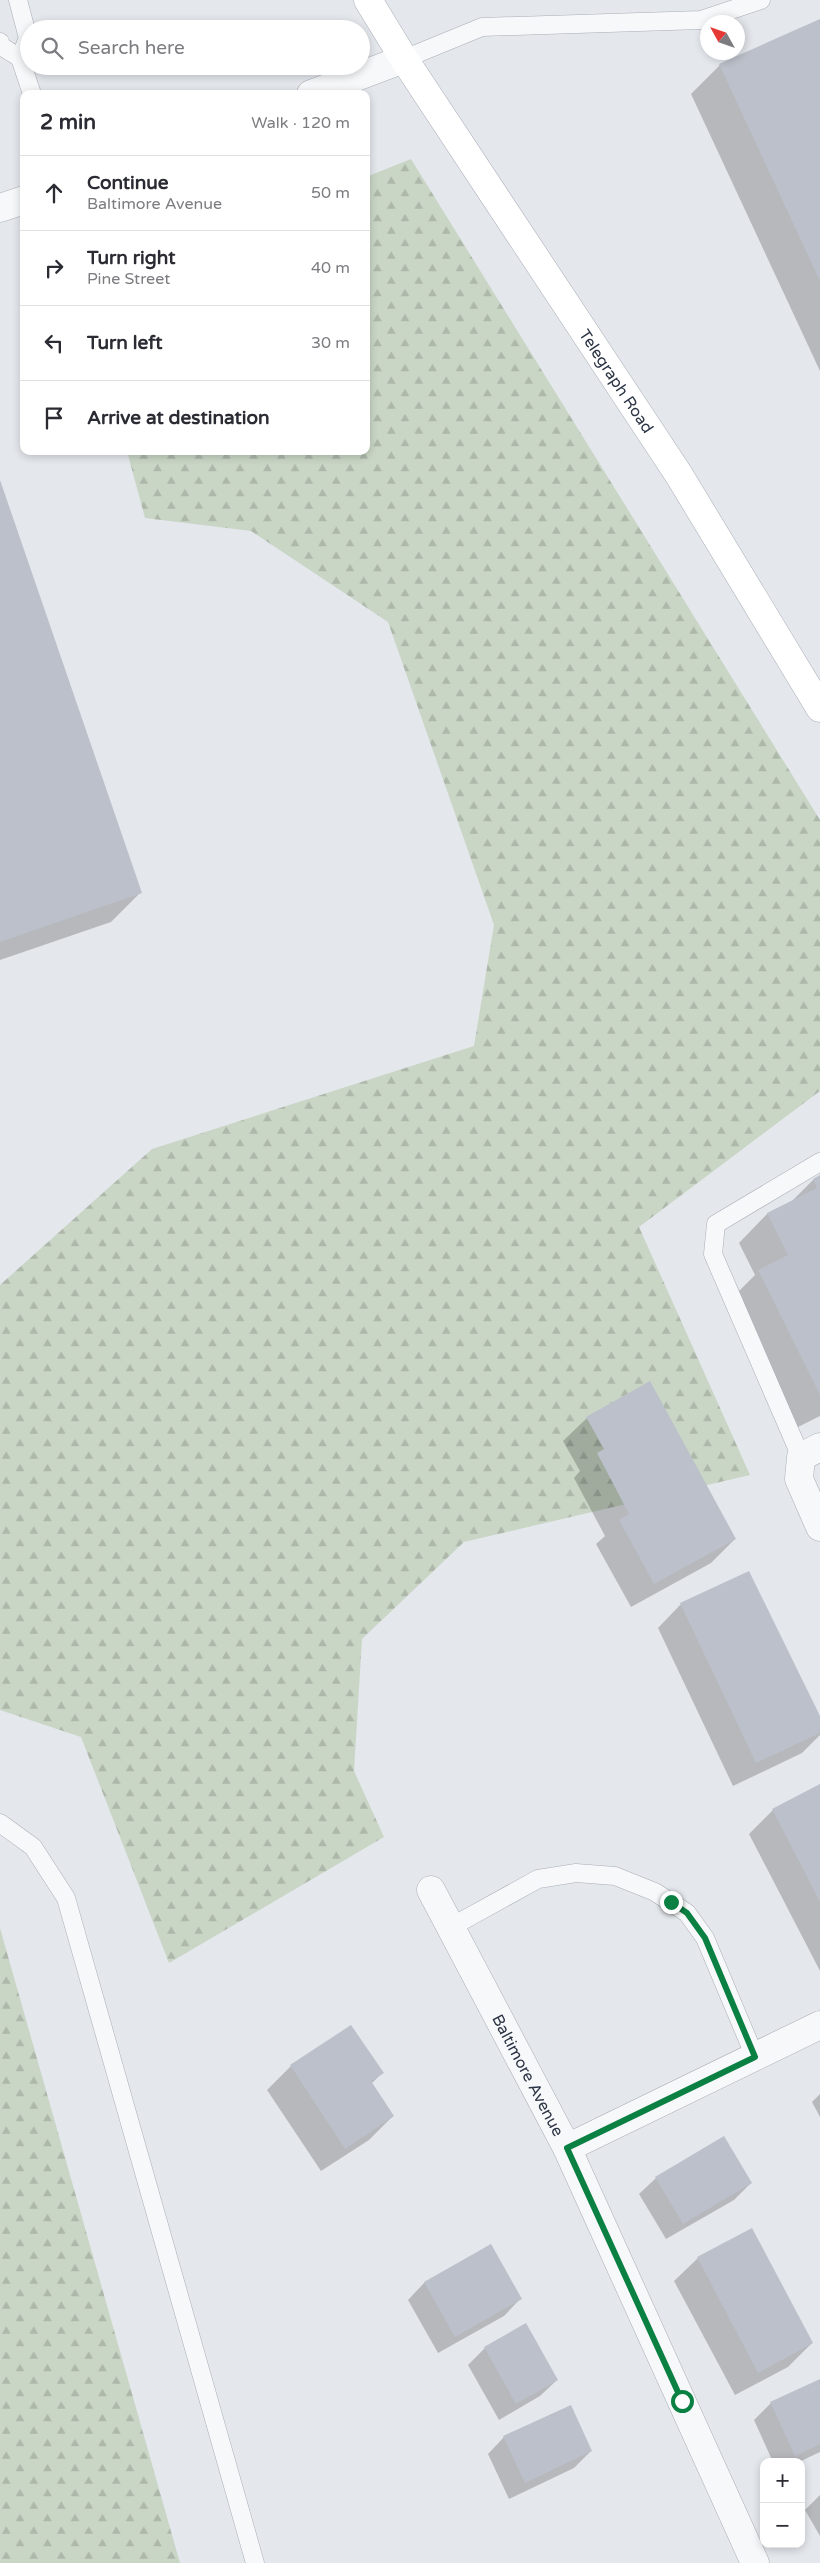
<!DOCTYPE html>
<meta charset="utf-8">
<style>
body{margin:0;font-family:"Varela Round",sans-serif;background:#f7f7f7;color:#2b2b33}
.controls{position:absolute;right:15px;bottom:15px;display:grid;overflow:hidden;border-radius:10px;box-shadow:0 2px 8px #0003}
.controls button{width:45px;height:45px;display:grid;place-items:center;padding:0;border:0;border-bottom:1px solid #e1e1e2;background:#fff;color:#2b2b33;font:25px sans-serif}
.compass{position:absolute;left:700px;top:15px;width:45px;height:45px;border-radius:50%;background:#fff;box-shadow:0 2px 8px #0003;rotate:310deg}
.stop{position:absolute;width:15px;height:15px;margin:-11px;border:4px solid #0b8043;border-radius:50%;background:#fff}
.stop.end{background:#0b8043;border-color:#fff;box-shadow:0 1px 5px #0008}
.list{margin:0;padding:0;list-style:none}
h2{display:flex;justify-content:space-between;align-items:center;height:65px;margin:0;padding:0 20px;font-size:21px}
h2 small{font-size:16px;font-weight:400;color:#7c7c81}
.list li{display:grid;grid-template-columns:32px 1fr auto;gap:15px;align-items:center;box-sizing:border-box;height:75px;padding:0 20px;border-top:1px solid #e1e1e2}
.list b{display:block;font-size:19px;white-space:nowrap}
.list p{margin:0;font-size:16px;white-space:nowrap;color:#7c7c81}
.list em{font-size:16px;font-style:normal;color:#7c7c81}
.icon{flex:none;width:28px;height:28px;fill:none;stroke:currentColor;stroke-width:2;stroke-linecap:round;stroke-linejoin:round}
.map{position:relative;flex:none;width:820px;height:2563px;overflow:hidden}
.search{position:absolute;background:#fff;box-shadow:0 2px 8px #0003;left:20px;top:20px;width:350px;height:55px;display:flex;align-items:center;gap:12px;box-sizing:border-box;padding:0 18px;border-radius:28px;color:#7c7c81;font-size:19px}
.panel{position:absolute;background:#fff;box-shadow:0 2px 8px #0003;left:20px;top:90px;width:350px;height:365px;border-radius:10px}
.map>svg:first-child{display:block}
.forest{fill:url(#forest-firs)}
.shadow{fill:#0003}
.building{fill:#bbc0ca}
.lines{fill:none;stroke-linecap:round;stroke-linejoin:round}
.lane-casing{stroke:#a9aeb7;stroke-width:19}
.street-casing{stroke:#a9aeb7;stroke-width:29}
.secondary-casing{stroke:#a9aeb7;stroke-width:29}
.lane{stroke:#f7f8fa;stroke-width:18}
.street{stroke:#f7f8fa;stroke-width:28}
.secondary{stroke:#fff;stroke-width:28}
.route{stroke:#0b8043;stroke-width:6}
.labels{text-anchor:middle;stroke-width:4;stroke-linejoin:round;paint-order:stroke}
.street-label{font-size:16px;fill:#2b3445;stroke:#f4f6f9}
</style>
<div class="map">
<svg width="820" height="2563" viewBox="0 0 820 2563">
<defs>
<pattern id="forest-firs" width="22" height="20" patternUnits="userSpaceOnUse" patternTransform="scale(1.25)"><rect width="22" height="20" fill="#c9d6c5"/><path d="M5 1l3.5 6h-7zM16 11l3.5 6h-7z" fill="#adb8ab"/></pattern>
</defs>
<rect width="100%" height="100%" fill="#e4e7ec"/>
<g class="forest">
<polygon points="411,159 820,820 820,1091 639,1227 750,1475 464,1542 362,1639 354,1771 384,1837 169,1963 81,1737 0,1710 0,1285 152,1149 474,1046 494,925 388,622 251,531 145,518 127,451 366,451 366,177"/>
<polygon points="0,1928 180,2563 0,2563"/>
</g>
<g class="shadow">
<polygon points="820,20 820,371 691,94 720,65"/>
<polygon points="0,483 140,893 111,922 0,960"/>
<polygon points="820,1177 820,1416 794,1429 730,1300 755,1275 739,1243 767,1214 791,1202 813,1180"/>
<polygon points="587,1418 735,1539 711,1563 631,1607 596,1544 605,1536 574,1478 580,1471 563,1441"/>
<polygon points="681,1604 820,1719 820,1735 802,1753 733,1786 658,1628"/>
<polygon points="820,1786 820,1971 749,1834 773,1810"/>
<polygon points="291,2066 382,2073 371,2084 393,2116 369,2140 321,2171 267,2090"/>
<polygon points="820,2094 820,2117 812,2102"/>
<polygon points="656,2178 751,2183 734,2200 666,2239 639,2194"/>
<polygon points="490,2246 520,2299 504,2316 438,2353 408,2300 424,2283"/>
<polygon points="698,2258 812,2343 788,2367 735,2395 674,2281"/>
<polygon points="485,2348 557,2380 540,2396 499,2420 468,2365"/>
<polygon points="820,2380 820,2452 799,2462 773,2462 754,2420 771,2403"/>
<polygon points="504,2437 591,2451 574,2468 509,2499 488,2454"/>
<polygon points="820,2495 820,2536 805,2510"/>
</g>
<g class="building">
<polygon points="820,19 820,281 719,64"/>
<polygon points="0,480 142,893 0,942"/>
<polygon points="820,1175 820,1395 758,1270 788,1255 767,1213 817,1188 813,1179"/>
<polygon points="650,1381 736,1539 654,1584 619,1520 629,1514 597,1453 604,1449 586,1417"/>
<polygon points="749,1571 820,1716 820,1733 756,1763 680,1603"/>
<polygon points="820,1784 820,1902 772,1809"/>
<polygon points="351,2025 384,2073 371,2081 394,2116 345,2149 290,2065"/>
<polygon points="724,2136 752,2183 683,2224 655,2177"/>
<polygon points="752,2228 813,2343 758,2373 697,2257"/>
<polygon points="491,2244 522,2299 455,2337 424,2282"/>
<polygon points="526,2323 558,2380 516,2404 484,2347"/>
<polygon points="820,2379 820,2444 795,2456 770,2402"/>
<polygon points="571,2405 592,2451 525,2483 503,2436"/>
</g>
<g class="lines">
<g class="lane-casing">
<g id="lane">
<polyline points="18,0 28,38 20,58 32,94"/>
<polyline points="0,42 1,46 20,58"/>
<polyline points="404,59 482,27 701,20 761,0"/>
<polyline points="801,1457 713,1254 716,1224 820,1162"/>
<polyline points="0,1823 33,1847 66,1898 255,2563"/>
<polyline points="451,1927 538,1879 576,1873 615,1876 655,1892 687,1913 705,1938 755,2057"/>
</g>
</g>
<g class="street-casing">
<g id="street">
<polyline points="311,94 404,59"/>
<polyline points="0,208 24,200"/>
<polyline points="820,1447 801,1457 799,1479 820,1527"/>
<path id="s1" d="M431,1890L567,2148L755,2563"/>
<polyline points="567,2148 820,2025"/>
</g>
</g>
<g class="secondary-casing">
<g id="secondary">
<path id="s2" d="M368,0L404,59L679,475L820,708"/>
</g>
</g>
<use href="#lane" class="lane"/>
<use href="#street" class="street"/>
<use href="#secondary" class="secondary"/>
</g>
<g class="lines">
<polyline class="route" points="671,1902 687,1913 705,1938 755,2057 567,2148 682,2401"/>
</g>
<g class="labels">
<g class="street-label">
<text dy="6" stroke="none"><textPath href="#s2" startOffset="455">Telegraph Road</textPath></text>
<text dy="6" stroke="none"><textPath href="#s1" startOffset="209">Baltimore Avenue</textPath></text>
</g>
</g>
</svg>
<div class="controls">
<button>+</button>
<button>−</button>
</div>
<svg class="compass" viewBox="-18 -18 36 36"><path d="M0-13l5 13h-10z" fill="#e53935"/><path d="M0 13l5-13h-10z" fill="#7c7c81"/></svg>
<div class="stop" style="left:682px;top:2401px"></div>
<div class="stop end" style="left:671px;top:1902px"></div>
<div class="search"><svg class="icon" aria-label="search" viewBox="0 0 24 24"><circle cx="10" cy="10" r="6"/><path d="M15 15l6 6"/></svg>Search here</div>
<section class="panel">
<h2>2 min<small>Walk · 120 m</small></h2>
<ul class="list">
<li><svg class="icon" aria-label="ahead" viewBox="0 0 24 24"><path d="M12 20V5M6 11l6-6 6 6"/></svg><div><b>Continue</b><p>Baltimore Avenue</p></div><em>50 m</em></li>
<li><svg class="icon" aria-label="right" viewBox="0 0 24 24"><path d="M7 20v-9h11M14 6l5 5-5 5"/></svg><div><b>Turn right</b><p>Pine Street</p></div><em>40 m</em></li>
<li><svg class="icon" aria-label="left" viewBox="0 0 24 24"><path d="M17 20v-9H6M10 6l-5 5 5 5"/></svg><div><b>Turn left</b></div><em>30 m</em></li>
<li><svg class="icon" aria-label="arrive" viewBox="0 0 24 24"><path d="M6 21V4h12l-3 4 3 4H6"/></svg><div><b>Arrive at destination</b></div></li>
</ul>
</section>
</div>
